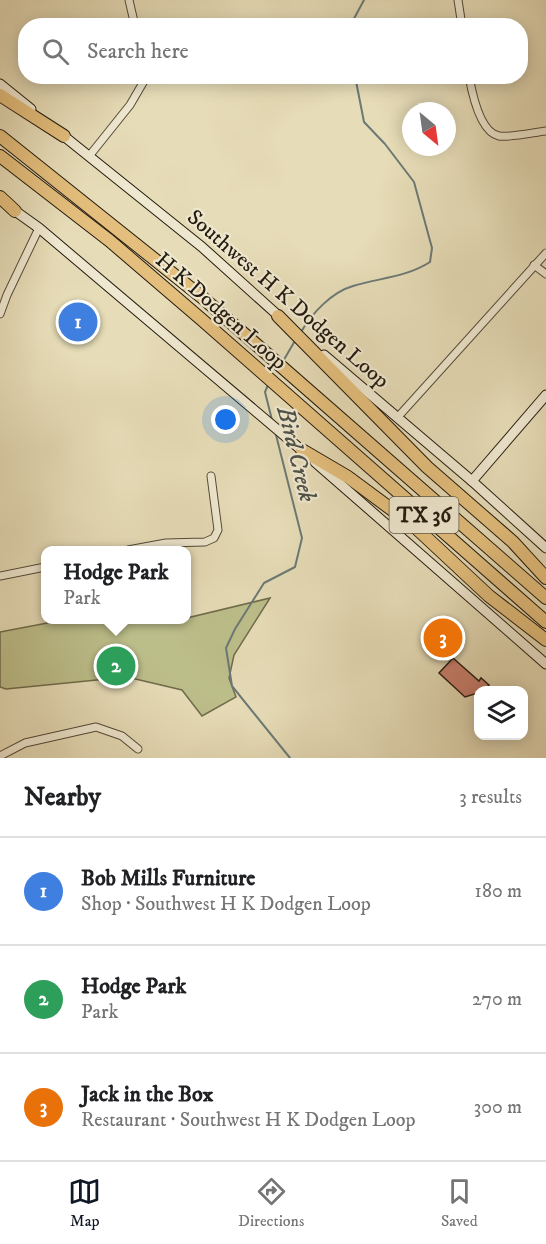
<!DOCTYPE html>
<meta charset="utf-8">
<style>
body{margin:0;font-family:"IM FELL DW Pica",serif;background:#f2f2f2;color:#202124}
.controls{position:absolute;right:18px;bottom:18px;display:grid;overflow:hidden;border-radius:12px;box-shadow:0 3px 15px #0003}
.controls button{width:54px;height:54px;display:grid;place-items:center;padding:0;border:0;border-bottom:2px solid #e0e0e0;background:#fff;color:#202124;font:30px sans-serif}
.compass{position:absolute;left:402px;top:102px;width:54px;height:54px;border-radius:50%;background:#fff;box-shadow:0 3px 15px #0003;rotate:151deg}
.you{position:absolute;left:226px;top:420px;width:21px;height:21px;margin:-15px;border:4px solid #fff;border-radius:50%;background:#1a73e8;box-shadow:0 0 0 9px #1a73e833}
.badge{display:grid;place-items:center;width:39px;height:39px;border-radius:50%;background:#111827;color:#fff;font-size:20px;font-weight:700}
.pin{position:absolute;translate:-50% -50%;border:3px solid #fff;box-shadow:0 2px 6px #0006}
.popup{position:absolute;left:41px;top:546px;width:150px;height:78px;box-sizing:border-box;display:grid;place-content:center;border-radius:12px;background:#fff;filter:drop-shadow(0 2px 4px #0005);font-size:20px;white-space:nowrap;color:#757577}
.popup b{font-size:22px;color:#202124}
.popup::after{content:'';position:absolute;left:50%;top:100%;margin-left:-12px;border:12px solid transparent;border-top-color:#fff}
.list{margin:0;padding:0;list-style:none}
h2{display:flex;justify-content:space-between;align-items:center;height:78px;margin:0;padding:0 24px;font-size:26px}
h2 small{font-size:20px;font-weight:400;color:#757577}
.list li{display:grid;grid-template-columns:39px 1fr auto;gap:18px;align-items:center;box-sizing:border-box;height:108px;padding:0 24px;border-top:2px solid #e0e0e0}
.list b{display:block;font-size:22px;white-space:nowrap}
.list p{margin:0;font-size:20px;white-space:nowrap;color:#757577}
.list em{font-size:20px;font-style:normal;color:#757577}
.icon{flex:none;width:33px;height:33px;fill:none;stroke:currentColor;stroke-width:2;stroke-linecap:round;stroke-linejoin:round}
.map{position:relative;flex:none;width:546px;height:758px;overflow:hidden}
.search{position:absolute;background:#fff;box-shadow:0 3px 15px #0003;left:18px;right:18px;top:18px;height:66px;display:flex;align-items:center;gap:15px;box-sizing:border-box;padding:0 21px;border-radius:24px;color:#757577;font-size:22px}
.sheet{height:402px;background:#fff}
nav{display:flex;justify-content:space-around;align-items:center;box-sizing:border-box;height:84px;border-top:2px solid #e0e0e0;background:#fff;font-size:16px;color:#757577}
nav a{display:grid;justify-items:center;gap:3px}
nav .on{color:#111827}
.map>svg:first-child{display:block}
.green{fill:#bcbe8a;stroke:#706c4c;stroke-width:1.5}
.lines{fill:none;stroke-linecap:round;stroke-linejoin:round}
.stream{stroke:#6c7976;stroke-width:2}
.building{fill:#cb7f6f;stroke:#231a0e;stroke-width:1.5}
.street-casing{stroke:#544a38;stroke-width:9}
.secondary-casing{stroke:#231a0e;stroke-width:11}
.highway-casing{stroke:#231a0e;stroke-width:14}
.street{stroke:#efe8d0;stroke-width:7}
.secondary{stroke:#efe8d0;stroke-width:9}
.highway{stroke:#e3be7c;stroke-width:12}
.labels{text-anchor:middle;stroke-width:4.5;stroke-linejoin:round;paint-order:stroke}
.shield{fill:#efe8d0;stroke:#605848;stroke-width:1.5}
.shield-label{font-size:21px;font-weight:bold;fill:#231a0e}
.street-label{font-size:22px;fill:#231a0e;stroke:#efe8d0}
.water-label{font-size:24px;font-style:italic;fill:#4d514b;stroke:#efe8d0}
</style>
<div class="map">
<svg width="546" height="758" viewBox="0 0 546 758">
<rect width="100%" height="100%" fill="#e6dcb7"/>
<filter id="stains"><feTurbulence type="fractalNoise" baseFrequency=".00333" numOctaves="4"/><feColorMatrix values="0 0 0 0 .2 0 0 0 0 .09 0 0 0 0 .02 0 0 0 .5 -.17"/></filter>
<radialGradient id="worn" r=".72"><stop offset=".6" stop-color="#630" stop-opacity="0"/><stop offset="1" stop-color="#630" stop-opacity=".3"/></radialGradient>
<polygon class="green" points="270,598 234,655 229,678 236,697 202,716 182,690 127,677 6,689 0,687 0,632 63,620 186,620 187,618"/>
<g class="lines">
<g class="stream">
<polyline points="350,26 364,0"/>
<path d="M301,332C312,313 332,292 353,286C379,278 407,277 430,262L432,248L414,182L385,144L364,122L355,76"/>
<polyline points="282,363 296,339"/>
<polyline points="268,385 265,392 272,420"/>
<polyline points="275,431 302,538 295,567 264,583 235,629 226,648 232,686 290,758"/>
</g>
</g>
<g class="building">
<polygon points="447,625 456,632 440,651 431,643"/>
<polygon points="453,658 479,681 481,678 489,685 484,690 478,690 478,693 465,697 439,673"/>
</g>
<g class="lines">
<g class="street-casing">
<g id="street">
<polyline points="129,0 135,26"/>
<polyline points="458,0 462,26"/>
<path d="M469,76C472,93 480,132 499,136C508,138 536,132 546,131"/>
<polyline points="90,155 130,105 144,81 144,76"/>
<polyline points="534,265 546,274"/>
<polyline points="0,314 7,295 39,228"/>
<polyline points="397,418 546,253"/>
<polyline points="128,550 166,543 205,542 214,538 218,530 211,476"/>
<polyline points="0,576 45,567"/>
<polyline points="0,756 25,743 96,727 122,736 138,749"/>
</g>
</g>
<g class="secondary-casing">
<g id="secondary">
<polyline points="0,84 31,109"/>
<polyline points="60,133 202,247 282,319"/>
<polyline points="11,208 39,228 305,453"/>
<polyline points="324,355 472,481 546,548"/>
<polyline points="315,462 546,664"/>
<polyline points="472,481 546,395"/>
</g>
</g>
<g class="highway-casing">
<g id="highway">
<polyline points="0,95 64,136"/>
<polyline points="0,136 203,298 546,598"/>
<polyline points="0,156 110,241 201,319 546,622"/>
<polyline points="0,197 15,211"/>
<polyline points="278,316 427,467 513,542 546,578"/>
<polyline points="302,450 348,477 414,526 489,596 546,640"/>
</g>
</g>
<use href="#street" class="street"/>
<use href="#secondary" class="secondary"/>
<use href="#highway" class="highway"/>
</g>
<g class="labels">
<rect class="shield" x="389.5" y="497" width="69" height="36" rx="4.5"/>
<g class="shield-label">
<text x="424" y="522">TX 36</text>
</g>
<g class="street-label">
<text transform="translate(289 298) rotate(41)" y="8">Southwest H K Dodgen Loop</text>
<text transform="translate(222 310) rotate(41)" y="8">H K Dodgen Loop</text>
</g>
<g class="water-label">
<text transform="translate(297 454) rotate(76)" y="8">Bird Creek</text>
</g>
</g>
<rect width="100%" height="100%" filter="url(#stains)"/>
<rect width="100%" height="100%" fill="url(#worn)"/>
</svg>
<div class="controls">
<button><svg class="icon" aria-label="layers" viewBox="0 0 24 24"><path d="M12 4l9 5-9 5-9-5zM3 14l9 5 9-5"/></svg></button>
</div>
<svg class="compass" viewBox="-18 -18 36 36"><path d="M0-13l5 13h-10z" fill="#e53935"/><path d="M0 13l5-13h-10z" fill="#757577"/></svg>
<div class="you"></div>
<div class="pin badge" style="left:78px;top:322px;background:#3f7fe0">1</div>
<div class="pin badge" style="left:116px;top:666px;background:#2e9e5b">2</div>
<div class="popup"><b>Hodge Park</b>Park</div>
<div class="pin badge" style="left:443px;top:638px;background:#e8710a">3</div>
<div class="search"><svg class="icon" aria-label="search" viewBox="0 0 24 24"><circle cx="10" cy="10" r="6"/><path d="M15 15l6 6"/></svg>Search here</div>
</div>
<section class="sheet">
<h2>Nearby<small>3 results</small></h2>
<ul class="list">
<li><span class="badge" style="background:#3f7fe0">1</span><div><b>Bob Mills Furniture</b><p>Shop · Southwest H K Dodgen Loop</p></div><em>180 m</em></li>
<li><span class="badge" style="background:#2e9e5b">2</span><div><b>Hodge Park</b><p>Park</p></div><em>270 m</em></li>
<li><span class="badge" style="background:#e8710a">3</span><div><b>Jack in the Box</b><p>Restaurant · Southwest H K Dodgen Loop</p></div><em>300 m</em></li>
</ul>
</section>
<nav>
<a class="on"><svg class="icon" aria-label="map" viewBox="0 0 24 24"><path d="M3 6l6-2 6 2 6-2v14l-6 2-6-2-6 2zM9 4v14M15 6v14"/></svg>Map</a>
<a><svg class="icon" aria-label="directions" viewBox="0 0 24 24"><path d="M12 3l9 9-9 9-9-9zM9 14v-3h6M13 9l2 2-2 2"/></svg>Directions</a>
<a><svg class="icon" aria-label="saved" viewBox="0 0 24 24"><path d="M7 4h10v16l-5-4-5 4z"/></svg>Saved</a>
</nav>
